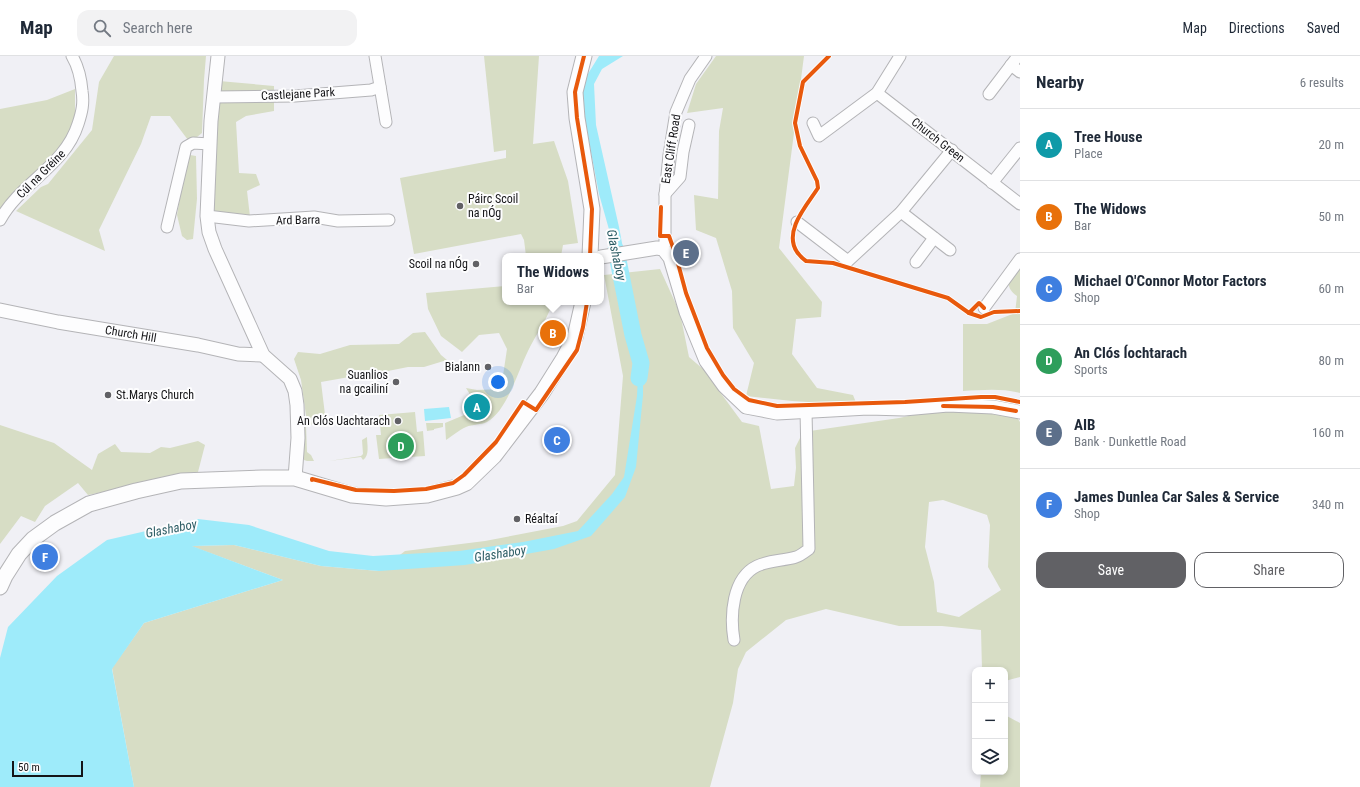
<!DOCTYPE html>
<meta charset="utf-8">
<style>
body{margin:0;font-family:"Roboto Condensed",sans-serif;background:#f2f2f3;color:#1f2937}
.controls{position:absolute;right:12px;bottom:12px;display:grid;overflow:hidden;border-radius:8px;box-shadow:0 2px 6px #0003}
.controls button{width:36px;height:36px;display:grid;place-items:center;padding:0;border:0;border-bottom:1px solid #e0e1e3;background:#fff;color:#1f2937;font:20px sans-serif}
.scale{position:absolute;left:12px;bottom:10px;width:71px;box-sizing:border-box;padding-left:4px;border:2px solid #141417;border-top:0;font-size:11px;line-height:14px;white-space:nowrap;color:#141417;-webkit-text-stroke:3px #fdfdfe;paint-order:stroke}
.you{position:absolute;left:498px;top:326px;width:14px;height:14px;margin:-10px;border:3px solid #fff;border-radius:50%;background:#1a73e8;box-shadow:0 0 0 6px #1a73e833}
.badge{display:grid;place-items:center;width:26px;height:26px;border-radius:50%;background:#616165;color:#fff;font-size:13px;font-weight:700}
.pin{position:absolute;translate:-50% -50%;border:2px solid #fff;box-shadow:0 1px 4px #0006}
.popup{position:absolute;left:502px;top:197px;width:102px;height:52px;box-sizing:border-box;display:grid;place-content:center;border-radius:8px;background:#fff;filter:drop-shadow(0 1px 3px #0005);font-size:13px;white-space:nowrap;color:#747a83}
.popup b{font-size:15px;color:#1f2937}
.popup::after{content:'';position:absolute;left:50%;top:100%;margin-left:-8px;border:8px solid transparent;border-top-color:#fff}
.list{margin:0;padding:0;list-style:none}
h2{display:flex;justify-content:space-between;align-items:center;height:52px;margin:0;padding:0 16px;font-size:17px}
h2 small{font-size:13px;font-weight:400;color:#747a83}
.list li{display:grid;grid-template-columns:26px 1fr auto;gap:12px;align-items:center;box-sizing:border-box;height:72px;padding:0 16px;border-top:1px solid #e0e1e3}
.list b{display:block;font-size:15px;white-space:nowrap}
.list p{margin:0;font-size:13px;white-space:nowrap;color:#747a83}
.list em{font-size:13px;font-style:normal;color:#747a83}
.actions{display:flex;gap:8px;padding:12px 16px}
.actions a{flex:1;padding:9px 0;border:1px solid #616165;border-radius:12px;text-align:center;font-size:14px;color:#616165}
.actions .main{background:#616165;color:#fff}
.icon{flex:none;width:22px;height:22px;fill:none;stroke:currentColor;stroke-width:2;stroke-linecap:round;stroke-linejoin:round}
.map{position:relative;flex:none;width:1020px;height:731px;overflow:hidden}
header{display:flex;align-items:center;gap:24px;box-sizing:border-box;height:56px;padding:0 20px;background:#fff;border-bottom:1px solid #e0e1e3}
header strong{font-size:19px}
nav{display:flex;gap:22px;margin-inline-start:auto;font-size:14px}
.search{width:280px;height:36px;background:#f2f2f3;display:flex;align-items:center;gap:10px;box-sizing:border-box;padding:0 14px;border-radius:12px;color:#747a83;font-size:15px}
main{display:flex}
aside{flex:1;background:#fff}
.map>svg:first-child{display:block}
.green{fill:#d7ddc5;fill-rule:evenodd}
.water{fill:#9eebfa}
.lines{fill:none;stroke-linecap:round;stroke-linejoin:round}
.river{stroke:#9eebfa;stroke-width:17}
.minor-casing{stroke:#b4b4b7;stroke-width:13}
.tertiary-casing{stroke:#b4b4b7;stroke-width:15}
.secondary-casing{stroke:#b4b4b7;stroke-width:17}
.minor{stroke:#fdfdfe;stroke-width:11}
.tertiary{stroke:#fdfdfe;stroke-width:13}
.secondary{stroke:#fdfdfe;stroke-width:15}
.cycleway-casing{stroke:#fdfdfe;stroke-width:6}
.cycleway{stroke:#e8590c;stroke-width:4}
.poi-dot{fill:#616165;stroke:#fdfdfe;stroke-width:1.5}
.labels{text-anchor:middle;stroke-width:4;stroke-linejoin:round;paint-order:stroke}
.street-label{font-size:12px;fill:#141417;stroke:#fdfdfe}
.poi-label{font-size:12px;fill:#141417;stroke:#fdfdfe;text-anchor:end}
.water-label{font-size:13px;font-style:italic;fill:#2d5d65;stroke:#fdfdfe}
</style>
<header>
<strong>Map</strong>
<div class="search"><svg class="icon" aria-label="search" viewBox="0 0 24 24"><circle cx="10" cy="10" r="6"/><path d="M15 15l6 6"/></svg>Search here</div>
<nav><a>Map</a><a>Directions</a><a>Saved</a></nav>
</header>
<main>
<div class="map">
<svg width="1020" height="731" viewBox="0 0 1020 731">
<rect width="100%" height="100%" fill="#f0f0f5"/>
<g class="green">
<polygon points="114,0 206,0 204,24 202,77 197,81 188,84 170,60 151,60 141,88 99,174 105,195 16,155 41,131 48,128 92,74 99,26"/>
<polygon points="484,0 539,0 533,88 554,85 568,125 578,187 563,189 561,200 526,200 524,184 521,178 414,198 400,122 506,102 506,94 494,96"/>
<polygon points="716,0 804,0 779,192 822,246 821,261 796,263 792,298 817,332 853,339 857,349 792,345 746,340 754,307 733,272 732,235 716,182 696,174 694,139 718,143 719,75 723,52 687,57 696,28"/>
<polygon points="219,25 274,30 274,55 246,60 236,66 239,117 256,118 260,129 247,135 251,169 217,167 211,150"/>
<polygon points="75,33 75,65 65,88 0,155 0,53 47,44"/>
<polygon points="190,99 196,100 197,143 193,183 187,184 182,180 177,159 186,105"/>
<path d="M1020,210V337C1002,332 982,334 963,335V268H987L1015,257L1017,240C1002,229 1011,223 1020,210Z"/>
<path d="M660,213L680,257L689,301L703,313L742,366L759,370L771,433L794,430L796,412L795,392L803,376L899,362L951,351L986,355L1018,363L1020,366V621L1005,625V614H982L981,574L942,570H899L826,553L786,564L746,596L738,613L733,647L710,731H134L112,612L144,567L283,524L191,490L234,489L321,510L379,515L405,495L485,485L563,470L577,465L615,419L623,320L604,219ZM943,444L987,459L990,469L988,511L1001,534L959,561L937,556L934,526L925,491L929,446Z"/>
<path d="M505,230V246H553C547,264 536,278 528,295C518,315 507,355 487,366C481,369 473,368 466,371C459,374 452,380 446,384L445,367L469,357L487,356L486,344L471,340L466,332L477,334L501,333L507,293L499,277L479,279L462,296L441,280L428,253L426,237Z"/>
<polygon points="425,276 441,299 447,304 424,311 408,311 388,315 372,321 355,320 321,326 326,367 316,370 307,367 301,324 294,303 298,296 320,298 350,289 399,288 413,277"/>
<polygon points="415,356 417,376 423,375 425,400 379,403 376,379 381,379 379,359"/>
<polygon points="426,367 443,367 443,371 434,373 434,374 427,375"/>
<polygon points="0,369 54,387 92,414 98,398 115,388 121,396 150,397 161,391 170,392 198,385 205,389 198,416 88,439 78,427 45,450 35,466 21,460 0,488"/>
<polygon points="303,369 306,369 307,396 311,399 314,405 307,405 304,404"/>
<path d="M367,381C367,389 370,399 363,404L361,401L329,405L361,400L363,398L362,384Z"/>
<polygon points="1005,659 1020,667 1020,731 980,731 981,716 1005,716"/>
</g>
<g class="water">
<polygon points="599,0 623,0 602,13 594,28 596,69 619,171 643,299 643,339 636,411 625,441 591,480 554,493 465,509 379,515 321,510 234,489 192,490 283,524 144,567 112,613 134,731 0,731 0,602 8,571 57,520 107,484 198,463 249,469 329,495 373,500 459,495 523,486 578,475 612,438 624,421 637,340 639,299 621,216 599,138 586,70 581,32 586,21"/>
<polygon points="449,351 451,362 425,365 424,353"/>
</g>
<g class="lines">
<polyline class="river" points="616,194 633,279 641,307 639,322"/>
<g class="minor-casing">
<g id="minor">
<polyline points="375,0 386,66"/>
<polyline points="1011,9 1020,16"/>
<polyline points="877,37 1020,148"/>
<polyline points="989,38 1018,0"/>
<polyline points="214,41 295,40 371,34 380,31"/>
<polyline points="813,67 819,80 877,37 900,0"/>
<polyline points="992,127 1020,92"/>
<polyline points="665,138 680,121 683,96 689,69"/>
<polyline points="901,156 950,194"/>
<polyline points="207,160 249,165 314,161 338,165 389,164"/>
<path d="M0,164C21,126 65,110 78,68C82,56 84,47 82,35C81,23 78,10 72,0"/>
<polyline points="797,166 848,205 901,156 952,94"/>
<polyline points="167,171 186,91 193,87 210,88"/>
<polyline points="663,193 665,186 665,139 669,99 676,56 690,23 706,0"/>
<polyline points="916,206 934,182"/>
<polyline points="984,252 1020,203"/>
<path d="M734,584C730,560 732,522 757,510C769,504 783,505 796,501C800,500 805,496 809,493L806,355"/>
</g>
</g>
<g class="tertiary-casing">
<g id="tertiary">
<polyline points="218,0 211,65 207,160 209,176 215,193 263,299 290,323 295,335 297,349 298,382 295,422"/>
<polyline points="601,201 657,192 663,193 670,202 686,256 706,305 724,330 746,351 777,357 868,352 904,353 948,349 993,351 1020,356"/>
<path id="s1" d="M0,254L58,266L198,289L238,298L263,299"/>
</g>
</g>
<g class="secondary-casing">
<g id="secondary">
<polyline points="584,0 575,36 577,62 592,153 590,200"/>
<polyline points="0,531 5,520 19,498 33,483 55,467 89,448 136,435 181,425 262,422 295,422 352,439 386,442 427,439 457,431 466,427 494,400 542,337 564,302 575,281 583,246"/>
</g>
</g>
<use href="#minor" class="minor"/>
<use href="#tertiary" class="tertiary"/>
<use href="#secondary" class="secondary"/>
<g class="cycleway-casing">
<g id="cycleway">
<polyline points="584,0 575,36 577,62 592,153 590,200"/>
<path d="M829,0L803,26L795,67L800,90L817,125L818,132C807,149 783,175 797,196C800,200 803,203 806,205L833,207L948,242L969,257L979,247L984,252"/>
<polyline points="661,151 660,180 669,180 676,200 686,237 707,292 723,319 734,333 749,344 777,350 905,346 981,341 995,341 1020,346"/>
<polyline points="969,257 981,261 994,256 1020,255"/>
<polyline points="943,350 993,351 1016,355"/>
<polyline points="312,424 312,423 356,434 394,435 426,433 453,427 464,419 496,386 523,346 536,354 577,294 583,271 587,246"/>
</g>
</g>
<use href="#cycleway" class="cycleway"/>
</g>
<g class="poi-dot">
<circle cx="460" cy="150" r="4"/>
<circle cx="476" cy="208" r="4"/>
<circle cx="488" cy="311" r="4"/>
<circle cx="396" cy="326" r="4"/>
<circle cx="108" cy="339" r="4"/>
<circle cx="398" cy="365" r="4"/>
<circle cx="517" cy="463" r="4"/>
</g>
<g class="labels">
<g class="street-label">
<text transform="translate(298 38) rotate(-3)" y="4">Castlejane Park</text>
<text transform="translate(938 84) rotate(38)" y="4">Church Green</text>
<text transform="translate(671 93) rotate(-81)" y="4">East Cliff Road</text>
<text transform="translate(41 118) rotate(-45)" y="4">Cúl na Gréine</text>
<text transform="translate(298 164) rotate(-1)" y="4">Ard Barra</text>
<text dy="4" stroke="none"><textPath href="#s1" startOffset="133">Church Hill</textPath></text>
</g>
<g class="poi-label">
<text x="468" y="147" text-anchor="start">Páirc Scoil<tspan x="468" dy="14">na nÓg</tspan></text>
<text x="468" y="212">Scoil na nÓg</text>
<text x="480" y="315">Bialann</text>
<text x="388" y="323">Suanlios<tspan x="388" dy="14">na gcailiní</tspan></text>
<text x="116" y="343" text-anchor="start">St.Marys Church</text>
<text x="390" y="369">An Clós Uachtarach</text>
<text x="525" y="467" text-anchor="start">Réaltaí</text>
</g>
<g class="water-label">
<text transform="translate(617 199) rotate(78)" y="5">Glashaboy</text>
<text transform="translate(171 472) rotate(-11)" y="5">Glashaboy</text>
<text transform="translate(500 497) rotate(-9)" y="5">Glashaboy</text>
</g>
</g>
</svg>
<div class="controls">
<button>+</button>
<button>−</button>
<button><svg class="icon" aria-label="layers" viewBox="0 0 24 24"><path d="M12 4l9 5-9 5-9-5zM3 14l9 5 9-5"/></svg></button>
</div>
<div class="scale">50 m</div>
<div class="you"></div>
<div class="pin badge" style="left:477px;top:351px;background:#0f9aa8">A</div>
<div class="pin badge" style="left:553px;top:277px;background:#e8710a">B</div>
<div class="popup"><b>The Widows</b>Bar</div>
<div class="pin badge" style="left:557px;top:384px;background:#3f7fe0">C</div>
<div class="pin badge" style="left:401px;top:390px;background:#2e9e5b">D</div>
<div class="pin badge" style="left:686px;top:197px;background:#5c6f8a">E</div>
<div class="pin badge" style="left:45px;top:501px;background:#3f7fe0">F</div>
</div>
<aside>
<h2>Nearby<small>6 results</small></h2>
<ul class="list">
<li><span class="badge" style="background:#0f9aa8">A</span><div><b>Tree House</b><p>Place</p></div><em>20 m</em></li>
<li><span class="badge" style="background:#e8710a">B</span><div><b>The Widows</b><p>Bar</p></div><em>50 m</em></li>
<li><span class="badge" style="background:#3f7fe0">C</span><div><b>Michael O'Connor Motor Factors</b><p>Shop</p></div><em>60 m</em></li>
<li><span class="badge" style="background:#2e9e5b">D</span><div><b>An Clós Íochtarach</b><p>Sports</p></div><em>80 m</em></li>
<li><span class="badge" style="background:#5c6f8a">E</span><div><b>AIB</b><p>Bank · Dunkettle Road</p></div><em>160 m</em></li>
<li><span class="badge" style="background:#3f7fe0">F</span><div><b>James Dunlea Car Sales &amp; Service</b><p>Shop</p></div><em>340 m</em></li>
</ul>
<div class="actions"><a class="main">Save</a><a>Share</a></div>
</aside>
</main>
